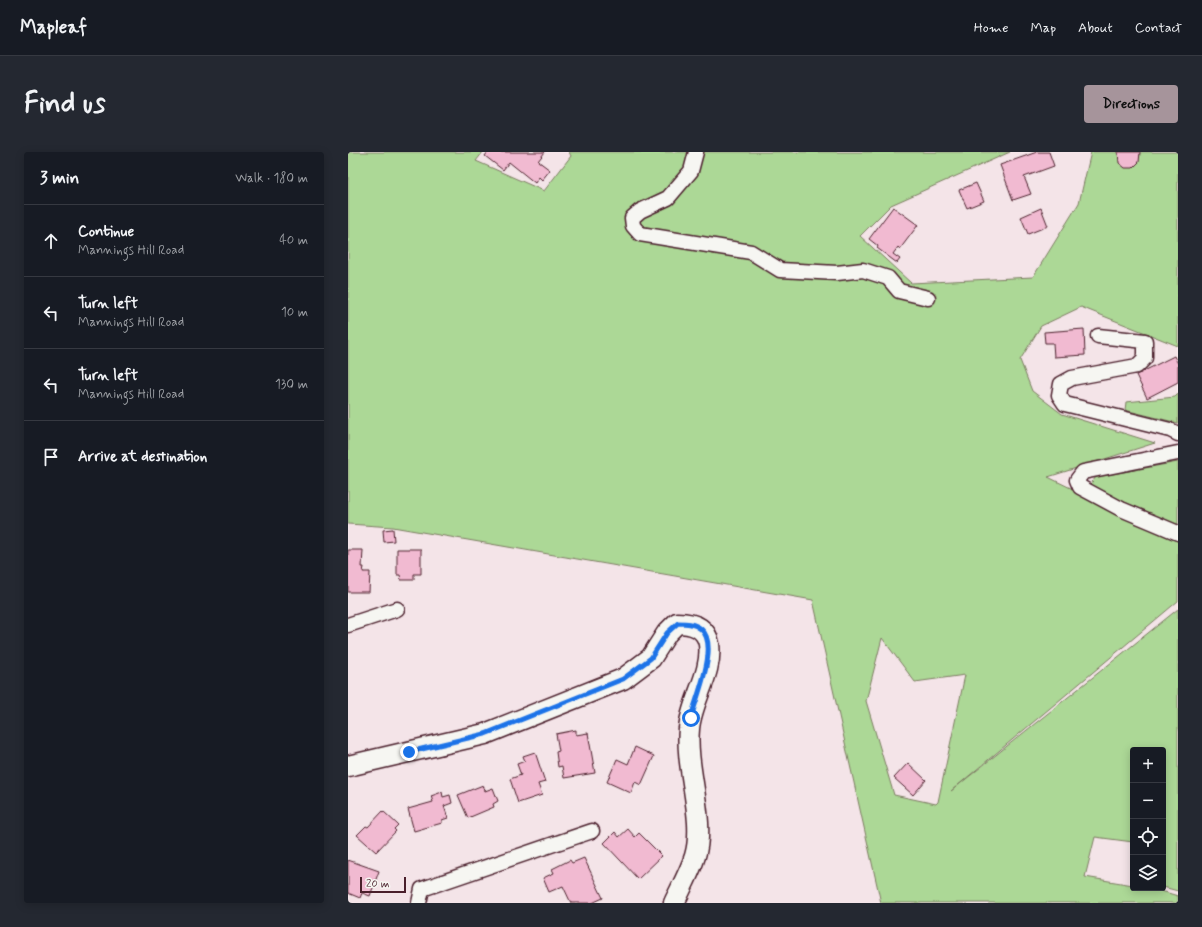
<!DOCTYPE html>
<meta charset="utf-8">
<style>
body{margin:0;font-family:Mynerve,sans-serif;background:#242831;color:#f1f3f6}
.controls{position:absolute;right:12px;bottom:12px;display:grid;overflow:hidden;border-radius:4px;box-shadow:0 2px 10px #0003}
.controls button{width:36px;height:36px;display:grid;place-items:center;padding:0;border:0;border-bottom:1px solid #363941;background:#171b24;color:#f1f3f6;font:20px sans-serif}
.scale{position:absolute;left:12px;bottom:10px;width:46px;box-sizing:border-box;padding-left:4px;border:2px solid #4a1f2b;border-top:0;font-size:11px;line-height:14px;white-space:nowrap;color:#4a1f2b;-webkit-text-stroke:3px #f6f6f2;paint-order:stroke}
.stop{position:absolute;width:12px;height:12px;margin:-9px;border:3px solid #1a73e8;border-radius:50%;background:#fff}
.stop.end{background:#1a73e8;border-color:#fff;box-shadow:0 1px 4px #0008}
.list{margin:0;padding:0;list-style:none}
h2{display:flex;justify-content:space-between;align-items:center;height:52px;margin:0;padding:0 16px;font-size:17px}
h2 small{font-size:13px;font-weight:400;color:#9ea1a6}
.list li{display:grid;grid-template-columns:26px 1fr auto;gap:12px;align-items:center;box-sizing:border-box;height:72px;padding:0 16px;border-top:1px solid #363941}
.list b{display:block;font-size:15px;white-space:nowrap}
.list p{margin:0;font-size:13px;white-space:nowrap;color:#9ea1a6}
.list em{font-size:13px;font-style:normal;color:#9ea1a6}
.icon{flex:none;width:22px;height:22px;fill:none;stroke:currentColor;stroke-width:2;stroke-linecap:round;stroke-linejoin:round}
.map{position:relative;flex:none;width:830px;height:751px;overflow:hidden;border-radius:4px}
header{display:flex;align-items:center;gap:24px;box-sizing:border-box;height:56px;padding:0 20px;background:#171b24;border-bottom:1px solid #363941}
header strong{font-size:19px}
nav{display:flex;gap:22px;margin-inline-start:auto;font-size:14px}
.intro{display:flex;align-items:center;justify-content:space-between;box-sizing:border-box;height:96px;padding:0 24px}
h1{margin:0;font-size:28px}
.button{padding:10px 18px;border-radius:4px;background:#a6949b;color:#111;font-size:14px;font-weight:700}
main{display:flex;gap:24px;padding:0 24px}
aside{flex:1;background:#171b24;border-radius:4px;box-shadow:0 2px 10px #0003}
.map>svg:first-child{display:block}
.green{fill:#acd896;stroke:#7b7c60;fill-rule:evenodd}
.building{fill:#f1bad1;stroke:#4a1f2b}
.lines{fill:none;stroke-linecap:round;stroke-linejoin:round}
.street-casing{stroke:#4a1f2b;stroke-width:17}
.secondary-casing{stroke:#4a1f2b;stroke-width:23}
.street{stroke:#f6f6f2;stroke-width:14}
.secondary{stroke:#f6f6f2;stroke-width:20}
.route{stroke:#1a73e8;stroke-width:5}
</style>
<header>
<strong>Mapleaf</strong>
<nav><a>Home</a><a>Map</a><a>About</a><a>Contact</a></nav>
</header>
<div class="intro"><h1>Find us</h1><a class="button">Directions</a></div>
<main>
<aside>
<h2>3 min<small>Walk · 180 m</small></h2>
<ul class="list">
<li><svg class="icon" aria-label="ahead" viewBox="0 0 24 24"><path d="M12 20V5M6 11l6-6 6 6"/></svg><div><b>Continue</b><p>Mannings Hill Road</p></div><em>40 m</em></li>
<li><svg class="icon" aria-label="left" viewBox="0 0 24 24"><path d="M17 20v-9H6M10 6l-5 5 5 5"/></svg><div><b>Turn left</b><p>Mannings Hill Road</p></div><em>10 m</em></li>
<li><svg class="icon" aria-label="left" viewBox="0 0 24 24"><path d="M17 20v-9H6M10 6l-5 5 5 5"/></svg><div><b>Turn left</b><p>Mannings Hill Road</p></div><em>130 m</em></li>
<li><svg class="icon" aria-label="arrive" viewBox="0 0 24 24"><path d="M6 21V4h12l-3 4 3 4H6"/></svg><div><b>Arrive at destination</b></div></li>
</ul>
</aside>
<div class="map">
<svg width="830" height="751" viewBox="0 0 830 751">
<rect width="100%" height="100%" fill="#f4e4e8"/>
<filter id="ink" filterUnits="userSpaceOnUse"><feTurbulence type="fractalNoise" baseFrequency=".025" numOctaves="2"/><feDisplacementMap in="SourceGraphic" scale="8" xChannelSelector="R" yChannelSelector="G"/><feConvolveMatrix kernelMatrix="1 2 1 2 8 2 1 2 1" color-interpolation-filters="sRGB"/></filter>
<g filter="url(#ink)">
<g class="green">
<path d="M0,0H135L128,9L196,39L223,4L221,0H662L543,53L512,84L563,131L685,125L731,51L743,0H830V194L733,155L693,174L672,208L684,239L714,262L807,291L700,325L830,388V449L603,639L830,457V739L815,735V598H785V690L747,685L737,725L785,733V736H803L830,744V751H533L465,448L45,375L0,372ZM534,486L567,530L617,523L590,650L588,652L546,643L518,549Z"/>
<polygon points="830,242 830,271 777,258 778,250 827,245"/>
<polygon points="830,310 830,374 741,334 748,325"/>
</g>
<g class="building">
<polygon points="140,0 197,0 190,9 202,18 194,28 191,25 187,31 161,10 155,18 137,4"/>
<polygon points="689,0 701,0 706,14 676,25 683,42 665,48 652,13"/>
<polygon points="770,0 792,0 791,10 785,16 777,16 771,11"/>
<polygon points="628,31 636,49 619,56 611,38"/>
<polygon points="545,55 570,73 552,97 550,95 545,102 552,107 549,111 529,96 530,94 521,87"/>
<polygon points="693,56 700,74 680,82 673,65"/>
<polygon points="736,177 737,203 706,205 705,191 697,191 696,180"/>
<polygon points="826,204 830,212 830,230 799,246 788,223"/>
<polygon points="45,377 46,389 36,390 35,378"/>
<polygon points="49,397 73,397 73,422 66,422 66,428 53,428 52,423 49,423"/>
<polygon points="0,398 15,398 14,415 16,415 15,420 22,420 21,440 0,440"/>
<polygon points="228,578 228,583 240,581 247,621 216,626 214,614 210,615 208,600 211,599 208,582"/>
<polygon points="287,595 306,604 293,633 287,630 283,641 259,630 269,607 280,612"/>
<polygon points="187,600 197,630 190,632 194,643 170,651 162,627 173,623 169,612 177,609 175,604"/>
<polygon points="560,611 578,628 565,643 546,626"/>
<polygon points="135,633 137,639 145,636 150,649 145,652 146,655 120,666 110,643"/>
<polygon points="94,640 95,645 102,643 104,651 96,654 100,666 94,668 94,671 66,679 60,657 85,650 83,644"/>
<polygon points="35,659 50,673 46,677 48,679 28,700 9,683 18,674 20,675"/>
<polygon points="280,677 287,685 291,681 314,704 290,727 256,691 267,680 271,685"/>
<polygon points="236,706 255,746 244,751 223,751 215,734 201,740 195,726 206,721 204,717 222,708 224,711"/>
<polygon points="0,708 31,719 22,744 14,741 12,746 0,741"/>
</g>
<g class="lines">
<g class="street-casing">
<g id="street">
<polyline points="348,0 343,19 320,46 292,59 284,66 285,74 292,82 403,100 432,118 489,121 515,118 540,126 551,139 580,146"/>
<polyline points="750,184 797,189 797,206 789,214 724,226 713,232 711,243 717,252 822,278 830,282"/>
<polyline points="830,301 735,320 729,328 732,335 773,357 830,381"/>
<polyline points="0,473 49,457"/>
<polyline points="71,751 74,737 244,679"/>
</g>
</g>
<g class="secondary-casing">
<path id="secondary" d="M0,614L137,582L275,527L303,506L319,481L329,471C344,471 358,475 361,492C365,521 343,549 341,577C337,617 358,667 347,704C342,720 333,736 326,751"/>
</g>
<use href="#street" class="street"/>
<use href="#secondary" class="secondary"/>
</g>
</g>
<g class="lines" filter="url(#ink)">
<path class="route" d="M61,600L137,582L275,527L303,506L319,481L330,471C338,471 346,471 353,477C372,493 348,545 343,566"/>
</g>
</svg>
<div class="controls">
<button>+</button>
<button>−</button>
<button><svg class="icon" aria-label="locate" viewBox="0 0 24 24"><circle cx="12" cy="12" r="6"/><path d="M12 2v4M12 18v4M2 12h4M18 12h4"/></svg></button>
<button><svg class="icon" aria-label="layers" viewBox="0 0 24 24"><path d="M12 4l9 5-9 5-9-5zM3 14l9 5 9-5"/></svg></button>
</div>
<div class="scale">20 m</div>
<div class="stop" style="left:343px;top:566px"></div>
<div class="stop end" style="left:61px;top:600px"></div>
</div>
</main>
